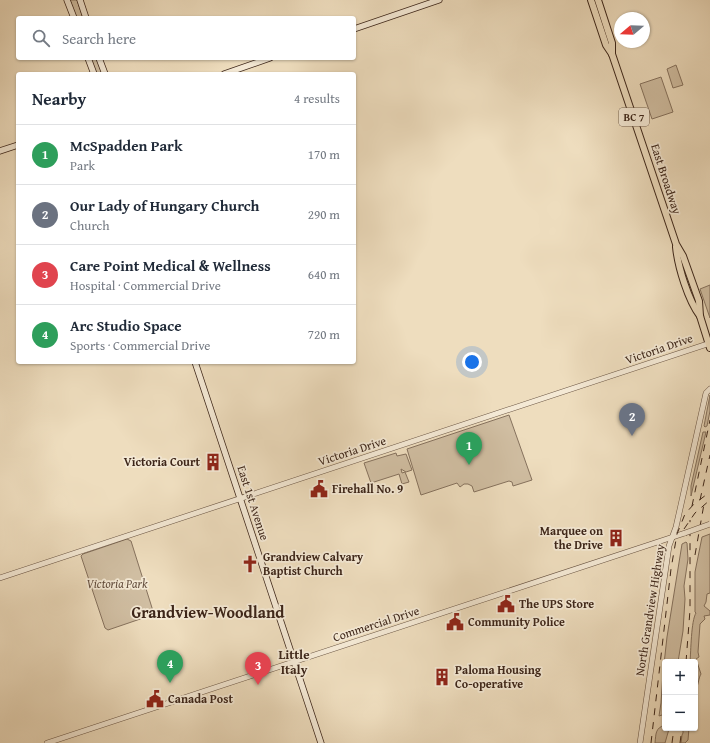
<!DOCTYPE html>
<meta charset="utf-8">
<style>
body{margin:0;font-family:"Gentium Book Plus",serif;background:#f6f6f7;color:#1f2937}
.controls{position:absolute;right:12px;bottom:12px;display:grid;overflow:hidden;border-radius:4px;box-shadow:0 1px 3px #0004}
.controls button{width:36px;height:36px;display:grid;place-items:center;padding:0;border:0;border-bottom:1px solid #e0e1e3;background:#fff;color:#1f2937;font:20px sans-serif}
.compass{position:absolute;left:614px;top:12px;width:36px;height:36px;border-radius:50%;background:#fff;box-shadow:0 1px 3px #0004;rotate:251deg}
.you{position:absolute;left:472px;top:362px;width:14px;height:14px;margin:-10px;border:3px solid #fff;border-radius:50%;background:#1a73e8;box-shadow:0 0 0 6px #1a73e833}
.badge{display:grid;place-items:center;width:26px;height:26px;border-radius:50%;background:#0b8043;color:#fff;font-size:13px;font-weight:700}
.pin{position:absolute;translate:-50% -33px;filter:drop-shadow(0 1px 2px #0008)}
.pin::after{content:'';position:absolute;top:21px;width:14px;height:12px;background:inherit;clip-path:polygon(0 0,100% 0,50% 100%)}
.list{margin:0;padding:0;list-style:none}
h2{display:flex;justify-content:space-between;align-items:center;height:52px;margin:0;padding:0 16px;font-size:17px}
h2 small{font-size:13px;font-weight:400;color:#747a83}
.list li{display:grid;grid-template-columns:26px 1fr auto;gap:12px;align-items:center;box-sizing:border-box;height:60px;padding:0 16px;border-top:1px solid #e0e1e3}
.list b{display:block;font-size:15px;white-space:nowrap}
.list p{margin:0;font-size:13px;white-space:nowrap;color:#747a83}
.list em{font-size:13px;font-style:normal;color:#747a83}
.icon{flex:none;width:22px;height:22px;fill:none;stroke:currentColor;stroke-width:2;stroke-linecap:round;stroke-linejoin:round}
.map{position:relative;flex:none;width:710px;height:743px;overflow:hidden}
.search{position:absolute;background:#fff;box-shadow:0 1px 3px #0004;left:16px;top:16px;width:340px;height:44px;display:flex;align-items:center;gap:10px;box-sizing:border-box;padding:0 14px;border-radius:4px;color:#747a83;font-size:15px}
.panel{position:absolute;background:#fff;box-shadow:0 1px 3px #0004;left:16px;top:72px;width:340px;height:292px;border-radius:4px}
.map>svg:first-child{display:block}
.green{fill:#d0bea2;stroke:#86725e}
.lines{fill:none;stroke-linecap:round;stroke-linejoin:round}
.tertiary-casing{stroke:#685342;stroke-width:6}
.secondary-casing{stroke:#3c2519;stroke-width:7}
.primary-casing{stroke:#3c2519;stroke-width:8}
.tertiary{stroke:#f4e9d5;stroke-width:5}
.secondary{stroke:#f4e9d5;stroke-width:5.5}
.primary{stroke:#eeddbe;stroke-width:6}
.rail{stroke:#3c2519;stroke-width:1;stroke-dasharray:7 7;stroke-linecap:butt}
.tertiary-bridge-casing{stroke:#685342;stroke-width:6;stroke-linecap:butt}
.tertiary-bridge{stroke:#f4e9d5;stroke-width:5}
.labels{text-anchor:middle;stroke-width:3.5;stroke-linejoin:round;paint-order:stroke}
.shield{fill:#f4e9d5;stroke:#736051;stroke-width:1}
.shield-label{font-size:11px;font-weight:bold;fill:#3c2519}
.street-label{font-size:12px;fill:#3c2519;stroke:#f4e9d5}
.poi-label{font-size:12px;font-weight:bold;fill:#3c2519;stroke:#f4e9d5;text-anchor:start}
.park-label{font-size:12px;font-style:italic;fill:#614b3b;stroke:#f4e9d5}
.neighbourhood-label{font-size:13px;font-weight:bold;fill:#3c2519;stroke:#f4e9d5}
.district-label{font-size:16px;font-weight:bold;fill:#3c2519;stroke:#f4e9d5}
</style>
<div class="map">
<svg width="710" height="743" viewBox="0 0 710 743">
<rect width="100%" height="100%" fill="#eeddbe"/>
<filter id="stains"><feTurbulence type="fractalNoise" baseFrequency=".005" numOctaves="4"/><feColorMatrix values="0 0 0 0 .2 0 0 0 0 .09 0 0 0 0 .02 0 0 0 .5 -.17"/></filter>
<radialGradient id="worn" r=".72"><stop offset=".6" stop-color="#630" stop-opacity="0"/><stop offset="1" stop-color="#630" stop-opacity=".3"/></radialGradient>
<g class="green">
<polygon points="70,0 77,0 83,18 76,18"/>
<polygon points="90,58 97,58 102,74 96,74"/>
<polygon points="676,65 683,85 673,88 667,69"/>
<polygon points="661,77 673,112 652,119 640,84"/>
<polygon points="710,285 710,318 700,289"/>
<polygon points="710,395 710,411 707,426 705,427 704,426"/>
<polygon points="509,415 532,480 513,486 512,482 509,481 474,492 472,486 468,484 464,484 460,487 457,483 421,495 407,449"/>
<polygon points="703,432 706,432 691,496 691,486"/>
<polygon points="396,453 397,456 406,454 412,470 406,472 401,469 402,473 405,472 409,482 402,484 399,474 371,483 364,463"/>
<path d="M710,534V593L707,594L706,602L704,606L710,611V615L704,616L705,619L700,624L698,652L699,657L696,659L701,674C698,679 699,685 695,690V662H690C691,651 691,621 696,613L695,612V572L702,537Z"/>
<polygon points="127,539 131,541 153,611 152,615 108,630 105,628 81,556 83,554"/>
<polygon points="686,542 687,543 688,559 684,586 685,599 683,631 678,662 665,662 665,714 659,716 661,703 663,673 667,637 682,544"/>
<path d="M665,725V728H668L669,729L665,743H655C656,734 655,728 665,725Z"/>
<polygon points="683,728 689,728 688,740 685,743 681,743 682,735 683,733"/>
</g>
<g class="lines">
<g class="tertiary-casing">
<g id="tertiary">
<polyline points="0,578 710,343"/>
<polyline points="47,743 685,533"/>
<polyline points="640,743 669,546 676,527 706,393 710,389"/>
</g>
</g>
<g class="secondary-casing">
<g id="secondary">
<polyline points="67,0 74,18"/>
<polyline points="80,0 86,18"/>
<polyline points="354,29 439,0"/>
<polyline points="88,58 94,74"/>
<polyline points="99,58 105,74"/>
<polyline points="224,74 270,58"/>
<polyline points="0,151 18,145"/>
<polyline points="195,362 321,743"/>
</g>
</g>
<g class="primary-casing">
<g id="primary">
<polyline points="591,0 606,45 612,54 676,244 683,256 699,301 700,316 710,348"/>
<polyline points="598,0 612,43 612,54"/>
<path d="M676,247C678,267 688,300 700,316"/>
</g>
</g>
<use href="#tertiary" class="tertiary"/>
<use href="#secondary" class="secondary"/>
<use href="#primary" class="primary"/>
<g class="rail">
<polyline points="700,500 710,455"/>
<polyline points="692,506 710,420"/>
<polyline points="684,529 695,513 710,500"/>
<polyline points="695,555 704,504"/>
<polyline points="686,662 690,610 690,520"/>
<polyline points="651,743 671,569 677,534 685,514 694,504 710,492"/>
<polyline points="672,743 674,728"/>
<polyline points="680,743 682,728"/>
</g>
<g class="tertiary-bridge-casing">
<polyline id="tertiary-bridge" points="685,533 710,524"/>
</g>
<use href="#tertiary-bridge" class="tertiary-bridge"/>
</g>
<defs>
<g id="building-bare" transform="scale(1.38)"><path d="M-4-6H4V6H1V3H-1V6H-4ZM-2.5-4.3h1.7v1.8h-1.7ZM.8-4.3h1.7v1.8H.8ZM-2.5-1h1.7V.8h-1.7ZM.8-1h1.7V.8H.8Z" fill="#8f2418" stroke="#f4e9d5" stroke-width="2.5" paint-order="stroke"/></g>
<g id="civic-bare" transform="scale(1.38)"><path d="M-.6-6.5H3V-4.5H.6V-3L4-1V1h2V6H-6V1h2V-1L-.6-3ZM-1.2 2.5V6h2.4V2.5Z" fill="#8f2418" stroke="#f4e9d5" stroke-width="2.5" paint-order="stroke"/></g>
<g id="church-bare" transform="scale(1.38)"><path d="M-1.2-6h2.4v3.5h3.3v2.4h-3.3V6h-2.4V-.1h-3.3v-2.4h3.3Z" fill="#8f2418" stroke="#f4e9d5" stroke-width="2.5" paint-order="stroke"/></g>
</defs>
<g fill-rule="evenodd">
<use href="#building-bare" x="213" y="462"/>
<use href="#civic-bare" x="319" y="489"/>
<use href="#building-bare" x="616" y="538"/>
<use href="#church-bare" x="250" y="564"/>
<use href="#civic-bare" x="506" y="604"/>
<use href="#civic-bare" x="455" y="622"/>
<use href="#building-bare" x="442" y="677"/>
<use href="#civic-bare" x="155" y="699"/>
</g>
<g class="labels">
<rect class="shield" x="619" y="108" width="30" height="18" rx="3"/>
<g class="shield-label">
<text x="634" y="121">BC 7</text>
</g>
<g class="street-label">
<text transform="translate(666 179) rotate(72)" y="4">East Broadway</text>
<text transform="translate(659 349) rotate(-19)" y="4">Victoria Drive</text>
<text transform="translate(352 451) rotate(-18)" y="4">Victoria Drive</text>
<text transform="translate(253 503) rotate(72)" y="4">East 1st Avenue</text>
<text transform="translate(650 610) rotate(-81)" y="4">North Grandview Highway</text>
<text transform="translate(376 624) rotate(-18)" y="4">Commercial Drive</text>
</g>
<g class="poi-label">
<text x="200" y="466" text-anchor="end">Victoria Court</text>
<text x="332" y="493">Firehall No. 9</text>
<text x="603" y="535" text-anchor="end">Marquee on<tspan x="603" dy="14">the Drive</tspan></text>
<text x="263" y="561">Grandview Calvary<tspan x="263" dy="14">Baptist Church</tspan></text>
<text x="519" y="608">The UPS Store</text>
<text x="468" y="626">Community Police</text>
<text x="455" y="674">Paloma Housing<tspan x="455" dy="14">Co-operative</tspan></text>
<text x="168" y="703">Canada Post</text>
</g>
<g class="park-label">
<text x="117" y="588">Victoria Park</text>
</g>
<g class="neighbourhood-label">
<text x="294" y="659">Little<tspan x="294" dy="15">Italy</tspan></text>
</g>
<g class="district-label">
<text x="208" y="618">Grandview-Woodland</text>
</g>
</g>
<rect width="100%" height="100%" filter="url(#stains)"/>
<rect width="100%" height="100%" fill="url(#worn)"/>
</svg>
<div class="controls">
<button>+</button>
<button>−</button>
</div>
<svg class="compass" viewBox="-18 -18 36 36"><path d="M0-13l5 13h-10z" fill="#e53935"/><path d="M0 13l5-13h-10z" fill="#747a83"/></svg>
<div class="you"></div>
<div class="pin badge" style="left:469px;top:465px;background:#2e9e5b">1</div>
<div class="pin badge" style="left:632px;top:436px;background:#6b7280">2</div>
<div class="pin badge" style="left:258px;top:685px;background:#e0444e">3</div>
<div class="pin badge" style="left:170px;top:683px;background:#2e9e5b">4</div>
<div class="search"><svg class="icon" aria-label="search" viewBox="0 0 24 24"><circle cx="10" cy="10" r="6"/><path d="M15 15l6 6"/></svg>Search here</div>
<section class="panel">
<h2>Nearby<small>4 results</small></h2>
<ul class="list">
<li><span class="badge" style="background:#2e9e5b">1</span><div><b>McSpadden Park</b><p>Park</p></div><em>170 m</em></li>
<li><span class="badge" style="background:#6b7280">2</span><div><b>Our Lady of Hungary Church</b><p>Church</p></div><em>290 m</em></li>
<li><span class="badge" style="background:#e0444e">3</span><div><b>Care Point Medical &amp; Wellness</b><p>Hospital · Commercial Drive</p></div><em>640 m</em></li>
<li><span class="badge" style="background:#2e9e5b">4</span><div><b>Arc Studio Space</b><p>Sports · Commercial Drive</p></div><em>720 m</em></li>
</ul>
</section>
</div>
